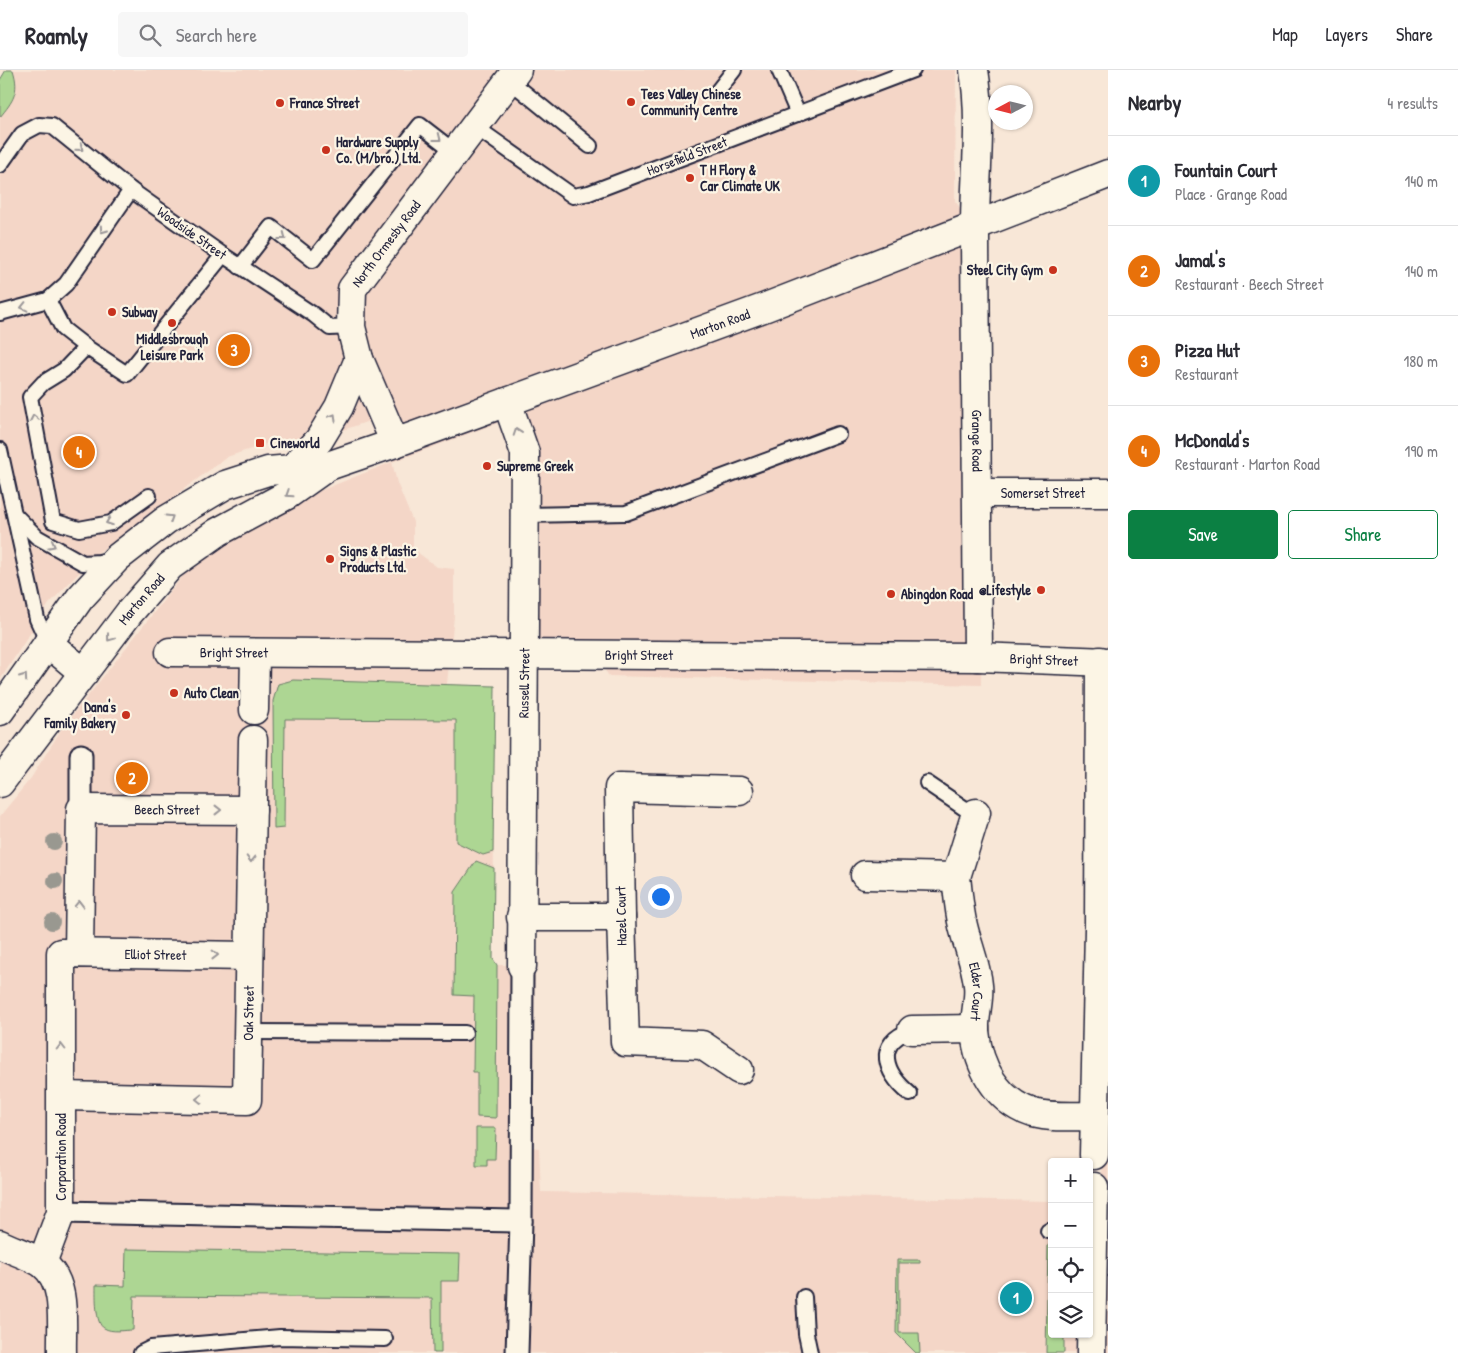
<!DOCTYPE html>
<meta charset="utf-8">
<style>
body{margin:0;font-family:"Patrick Hand",sans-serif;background:#f7f7f7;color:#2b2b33}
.controls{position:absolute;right:15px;bottom:15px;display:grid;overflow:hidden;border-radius:5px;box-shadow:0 1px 4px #0004}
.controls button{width:45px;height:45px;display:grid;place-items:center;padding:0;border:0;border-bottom:1px solid #e1e1e2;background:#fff;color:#2b2b33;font:25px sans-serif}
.compass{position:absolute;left:988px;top:15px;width:45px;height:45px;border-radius:50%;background:#fff;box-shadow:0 1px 4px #0004;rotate:263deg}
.you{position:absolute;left:660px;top:826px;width:18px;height:18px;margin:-12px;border:4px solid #fff;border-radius:50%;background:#1a73e8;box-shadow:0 0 0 8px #1a73e833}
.badge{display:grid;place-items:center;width:32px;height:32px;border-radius:50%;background:#0b8043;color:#fff;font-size:16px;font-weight:700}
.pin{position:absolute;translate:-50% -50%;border:2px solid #fff;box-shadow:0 1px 5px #0006}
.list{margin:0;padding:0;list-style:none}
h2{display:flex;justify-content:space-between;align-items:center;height:65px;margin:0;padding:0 20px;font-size:21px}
h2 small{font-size:16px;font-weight:400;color:#7c7c81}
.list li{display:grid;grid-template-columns:32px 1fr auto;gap:15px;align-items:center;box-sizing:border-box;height:90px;padding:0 20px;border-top:1px solid #e1e1e2}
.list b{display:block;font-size:19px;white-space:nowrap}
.list p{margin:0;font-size:16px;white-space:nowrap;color:#7c7c81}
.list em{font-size:16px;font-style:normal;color:#7c7c81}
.actions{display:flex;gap:10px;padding:15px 20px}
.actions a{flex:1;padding:11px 0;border:1px solid #0b8043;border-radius:5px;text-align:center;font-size:18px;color:#0b8043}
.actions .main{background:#0b8043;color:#fff}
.icon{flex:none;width:28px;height:28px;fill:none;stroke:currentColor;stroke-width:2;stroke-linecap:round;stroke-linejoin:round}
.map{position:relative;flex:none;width:1108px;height:1283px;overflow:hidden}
header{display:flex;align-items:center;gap:30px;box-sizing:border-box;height:70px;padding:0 25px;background:#fff;border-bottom:1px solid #e1e1e2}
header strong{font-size:24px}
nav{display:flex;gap:28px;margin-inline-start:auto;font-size:18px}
.search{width:350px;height:45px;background:#f7f7f7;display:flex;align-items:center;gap:12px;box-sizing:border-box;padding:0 18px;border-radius:5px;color:#7c7c81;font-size:19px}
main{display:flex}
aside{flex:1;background:#fff}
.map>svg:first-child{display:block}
.built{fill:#f4d6c7}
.green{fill:#add693;stroke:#687c67}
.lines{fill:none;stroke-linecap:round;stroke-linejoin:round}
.service-casing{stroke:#22223b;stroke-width:18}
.pedestrian-casing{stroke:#22223b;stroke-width:25}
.minor-casing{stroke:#22223b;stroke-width:31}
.tertiary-casing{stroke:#22223b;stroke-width:31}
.service{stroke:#fcf5e5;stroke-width:14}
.pedestrian{stroke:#fcf5e5;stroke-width:21}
.minor{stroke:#fcf5e5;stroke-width:28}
.tertiary{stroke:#fcf5e5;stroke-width:28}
.tree{fill:#999890}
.oneway{stroke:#9a9698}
.poi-dot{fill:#c8321e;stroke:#fcf5e5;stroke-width:2}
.labels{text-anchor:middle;stroke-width:4.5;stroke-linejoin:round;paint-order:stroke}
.poi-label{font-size:14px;font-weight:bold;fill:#22223b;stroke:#fcf5e5;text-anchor:start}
.street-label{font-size:14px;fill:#22223b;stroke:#fcf5e5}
</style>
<header>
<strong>Roamly</strong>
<div class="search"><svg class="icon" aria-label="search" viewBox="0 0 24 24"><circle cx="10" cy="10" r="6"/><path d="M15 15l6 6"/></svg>Search here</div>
<nav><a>Map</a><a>Layers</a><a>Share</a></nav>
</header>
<main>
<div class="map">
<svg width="1108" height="1283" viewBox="0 0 1108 1283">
<rect width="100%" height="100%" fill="#f8e7d7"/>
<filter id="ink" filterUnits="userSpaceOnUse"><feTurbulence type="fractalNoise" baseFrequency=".02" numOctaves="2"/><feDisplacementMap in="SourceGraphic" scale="10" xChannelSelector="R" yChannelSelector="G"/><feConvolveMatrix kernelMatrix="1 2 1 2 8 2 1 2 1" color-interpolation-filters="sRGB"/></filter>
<g filter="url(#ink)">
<polygon class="built" points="6,0 956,0 955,131 988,175 981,615 609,606 602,596 539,597 538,379 519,345 392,392 397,413 413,452 413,479 437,497 454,499 454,546 447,614 495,616 493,889 497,895 535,895 531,1077 539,1078 541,1122 1052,1131 1052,1264 1089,1264 1101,1131 1102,1026 1108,1026 1108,1283 0,1283 0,746 31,708 61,660 197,488 272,440 392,392 375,349 311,371 292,374 278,370 227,387 99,482 49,534 0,610 0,10"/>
<g class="green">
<path d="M6,0H13C20,22 13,31 0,47V10Z"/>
<polygon points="293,610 495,616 493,782 483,785 456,772 456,650 285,649 284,758 274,759 273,631 278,614"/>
<polygon points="476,791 494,798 493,889 497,895 496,1048 477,1047 477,1002 473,1002 474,926 454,925 455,822"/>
<polygon points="476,1058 496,1058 495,1089 487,1089 487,1095 476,1095"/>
<polygon points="1048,1175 1052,1175 1052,1264 1064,1264 1064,1283 1046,1283"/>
<path d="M126,1179L460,1184L459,1211H441V1283H433L432,1228L134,1226L133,1260C124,1260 112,1263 104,1258C95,1254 96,1225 96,1215L125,1216Z"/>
<polygon points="897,1190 920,1190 920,1193 899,1193 899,1263 919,1263 920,1283 916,1283 896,1263"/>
</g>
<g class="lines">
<g class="service-casing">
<g id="service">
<polyline points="779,0 798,44"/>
<polyline points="509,10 590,76"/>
<polyline points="716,23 734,0"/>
<polyline points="474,56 573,126 589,123 913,0"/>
<polyline points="0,95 22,64 39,55 52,56 131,120 223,185 314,245 330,258 351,257"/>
<polyline points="240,197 271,157 313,190 420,55 455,82"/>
<polyline points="48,230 63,259 86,277 127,304 223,185"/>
<polyline points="0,243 48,230 66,214 131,120"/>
<polyline points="86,277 64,300 43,313 30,327 53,451 79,459 111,453 149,426"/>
<polyline points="0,380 37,549 48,573"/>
<polyline points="15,445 37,467 83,493 99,492 112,489"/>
<polyline points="525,445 626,443 838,364"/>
<polyline points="927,713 964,738 976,743"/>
<polyline points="248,962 465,963"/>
<path d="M910,1024C885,1003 873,973 912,960"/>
<polyline points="1048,1161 1052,1161"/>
<polyline points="804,1227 806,1264 810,1283"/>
<polyline points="141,1283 151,1278 280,1267 385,1269"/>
</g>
</g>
<g class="pedestrian-casing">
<g id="pedestrian">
<polyline points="81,685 81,739"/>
<polyline points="61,1142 521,1151"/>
<polyline points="517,1283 521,1151 522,896"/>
</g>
</g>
<g class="minor-casing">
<g id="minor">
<path id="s1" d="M974,0C983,55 974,112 975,167C977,307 978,447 978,587"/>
<polyline points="507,332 525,383 522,896"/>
<path id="s2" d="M395,373L359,289L351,257L352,219L517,0"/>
<path id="s3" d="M978,423H1108"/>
<polyline points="48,573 84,603"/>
<path id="s4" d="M170,582L978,587L1108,592"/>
<polyline points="254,640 255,583"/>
<path id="s5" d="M865,805L956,807C958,823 959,840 963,856C968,877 976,894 978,915C980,930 974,945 975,961C978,996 997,1032 1033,1043C1052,1048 1075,1046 1094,1046"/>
<polyline points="956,807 976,743"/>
<polyline points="521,847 621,847"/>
<path id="s6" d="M79,883L81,739L252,740"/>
<polyline points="912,960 975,959"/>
<polyline points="739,1000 702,975 625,972 621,847 619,718 739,721"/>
<path id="s7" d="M62,1026L247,1030L253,670"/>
<polyline points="1094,1085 1099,859 1100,591"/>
<path d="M0,1174C11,1180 34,1187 43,1194C68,1213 61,1255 62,1283"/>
<path id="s8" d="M42,1193L61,1142V883L249,886"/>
<polyline points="1091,1283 1094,1117"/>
</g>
</g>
<g class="tertiary-casing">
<g id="tertiary">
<polyline points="292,399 319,370 339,337 359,289"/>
<path id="s9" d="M0,641L80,528L117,488L166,450L225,415L268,401L328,396L395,373L766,237L1108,104"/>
<path id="s10" d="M0,713L129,543L170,496L218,462L287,425L328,396"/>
</g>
</g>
<use href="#service" class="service"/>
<use href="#pedestrian" class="pedestrian"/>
<use href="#minor" class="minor"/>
<use href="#tertiary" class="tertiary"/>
</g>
<g class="tree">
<circle cx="54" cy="772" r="8"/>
<circle cx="55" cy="811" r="8"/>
<circle cx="52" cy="852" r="8"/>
</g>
<defs><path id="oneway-chevron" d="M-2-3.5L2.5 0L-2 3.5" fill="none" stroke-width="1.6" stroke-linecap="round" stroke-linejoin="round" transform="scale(1.25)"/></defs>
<g class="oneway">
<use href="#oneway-chevron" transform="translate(438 68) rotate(38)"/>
<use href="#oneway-chevron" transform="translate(80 78) rotate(39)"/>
<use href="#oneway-chevron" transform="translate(103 160) rotate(125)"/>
<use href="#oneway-chevron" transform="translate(283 167) rotate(38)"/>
<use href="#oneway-chevron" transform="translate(24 237) rotate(167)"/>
<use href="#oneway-chevron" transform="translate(333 347) rotate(-59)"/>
<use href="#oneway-chevron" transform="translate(34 348) rotate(-101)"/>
<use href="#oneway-chevron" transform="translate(517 362) rotate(-109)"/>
<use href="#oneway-chevron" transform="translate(289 424) rotate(147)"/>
<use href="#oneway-chevron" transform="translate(170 448) rotate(-32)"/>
<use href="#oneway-chevron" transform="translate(109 452) rotate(160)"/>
<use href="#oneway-chevron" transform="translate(52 475) rotate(28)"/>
<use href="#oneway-chevron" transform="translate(110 568) rotate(127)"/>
<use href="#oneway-chevron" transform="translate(24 607) rotate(-55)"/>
<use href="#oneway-chevron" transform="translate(218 740)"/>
<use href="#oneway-chevron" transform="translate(251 789) rotate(91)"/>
<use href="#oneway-chevron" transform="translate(79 834) rotate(-89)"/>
<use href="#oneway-chevron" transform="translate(215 885) rotate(1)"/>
<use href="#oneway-chevron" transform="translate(61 977) rotate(-90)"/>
<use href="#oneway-chevron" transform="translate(199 1029) rotate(-179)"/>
</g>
</g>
<g class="poi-dot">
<circle cx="631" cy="32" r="5"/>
<circle cx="280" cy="33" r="5"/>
<circle cx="326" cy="80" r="5"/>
<circle cx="690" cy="108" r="5"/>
<circle cx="1053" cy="200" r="5"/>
<circle cx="112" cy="242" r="5"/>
<circle cx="172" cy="253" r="5"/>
<rect x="255" y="368" width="10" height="10" rx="2.5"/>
<circle cx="487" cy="396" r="5"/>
<circle cx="330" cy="489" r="5"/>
<circle cx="1041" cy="520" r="5"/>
<circle cx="891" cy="524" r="5"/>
<circle cx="174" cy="623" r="5"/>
<circle cx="126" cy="645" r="5"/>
</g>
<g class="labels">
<g class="poi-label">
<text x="641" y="29">Tees Valley Chinese<tspan x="641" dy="16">Community Centre</tspan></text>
<text x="290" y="38">France Street</text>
<text x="336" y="77">Hardware Supply<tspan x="336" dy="16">Co. (M/bro.) Ltd.</tspan></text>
<text x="700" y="105">T H Flory &amp;<tspan x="700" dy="16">Car Climate UK</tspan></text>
<text x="1043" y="205" text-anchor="end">Steel City Gym</text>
<text x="122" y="247">Subway</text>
<text x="172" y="274" text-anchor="middle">Middlesbrough<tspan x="172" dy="16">Leisure Park</tspan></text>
<text x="270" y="378">Cineworld</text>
<text x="497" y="401">Supreme Greek</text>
<text x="340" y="486">Signs &amp; Plastic<tspan x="340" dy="16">Products Ltd.</tspan></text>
<text x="1031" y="525" text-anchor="end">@Lifestyle</text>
<text x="901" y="529">Abingdon Road</text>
<text x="184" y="628">Auto Clean</text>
<text x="116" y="642" text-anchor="end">Dana's<tspan x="116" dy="16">Family Bakery</tspan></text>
</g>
<g class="street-label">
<text transform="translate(687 86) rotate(-21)" y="5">Horsefield Street</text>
<text transform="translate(192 163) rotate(35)" y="5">Woodside Street</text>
<text dy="5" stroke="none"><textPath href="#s2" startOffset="219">North Ormesby Road</textPath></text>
<text dy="5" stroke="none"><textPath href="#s9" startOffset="846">Marton Road</textPath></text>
<text dy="5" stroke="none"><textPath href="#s1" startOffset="371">Grange Road</textPath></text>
<text dy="5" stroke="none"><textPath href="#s3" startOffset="65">Somerset Street</textPath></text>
<text dy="5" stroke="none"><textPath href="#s10" startOffset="232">Marton Road</textPath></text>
<text dy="5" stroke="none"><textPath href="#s4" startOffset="64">Bright Street</textPath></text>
<text dy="5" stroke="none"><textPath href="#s4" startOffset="469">Bright Street</textPath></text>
<text dy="5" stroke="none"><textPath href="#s4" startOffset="874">Bright Street</textPath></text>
<text transform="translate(524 613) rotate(-89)" y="5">Russell Street</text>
<text dy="5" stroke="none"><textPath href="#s6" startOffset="230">Beech Street</textPath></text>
<text transform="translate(621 846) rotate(-91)" y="5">Hazel Court</text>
<text dy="5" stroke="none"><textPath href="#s8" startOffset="408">Elliot Street</textPath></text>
<text dy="5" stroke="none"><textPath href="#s5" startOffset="208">Elder Court</textPath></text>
<text dy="5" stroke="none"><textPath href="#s7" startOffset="272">Oak Street</textPath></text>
<text transform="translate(61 1087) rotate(-90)" y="5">Corporation Road</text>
</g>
</g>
</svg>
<div class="controls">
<button>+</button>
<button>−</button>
<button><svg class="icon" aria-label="locate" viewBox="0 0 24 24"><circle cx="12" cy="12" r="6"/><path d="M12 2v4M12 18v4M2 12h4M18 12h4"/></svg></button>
<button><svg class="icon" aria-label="layers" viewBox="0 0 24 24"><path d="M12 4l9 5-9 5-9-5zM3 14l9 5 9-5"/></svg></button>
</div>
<svg class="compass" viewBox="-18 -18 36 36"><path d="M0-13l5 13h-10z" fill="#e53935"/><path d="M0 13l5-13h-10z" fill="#7c7c81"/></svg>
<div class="you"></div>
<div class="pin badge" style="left:1016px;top:1228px;background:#0f9aa8">1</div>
<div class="pin badge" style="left:132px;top:708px;background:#e8710a">2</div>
<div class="pin badge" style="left:234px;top:280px;background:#e8710a">3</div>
<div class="pin badge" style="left:79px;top:382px;background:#e8710a">4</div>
</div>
<aside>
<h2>Nearby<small>4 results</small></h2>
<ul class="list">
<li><span class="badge" style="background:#0f9aa8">1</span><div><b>Fountain Court</b><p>Place · Grange Road</p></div><em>140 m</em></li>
<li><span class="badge" style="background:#e8710a">2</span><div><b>Jamal's</b><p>Restaurant · Beech Street</p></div><em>140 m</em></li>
<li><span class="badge" style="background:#e8710a">3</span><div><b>Pizza Hut</b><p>Restaurant</p></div><em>180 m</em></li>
<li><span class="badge" style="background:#e8710a">4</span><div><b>McDonald's</b><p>Restaurant · Marton Road</p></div><em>190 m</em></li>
</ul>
<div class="actions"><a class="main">Save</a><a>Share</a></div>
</aside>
</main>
